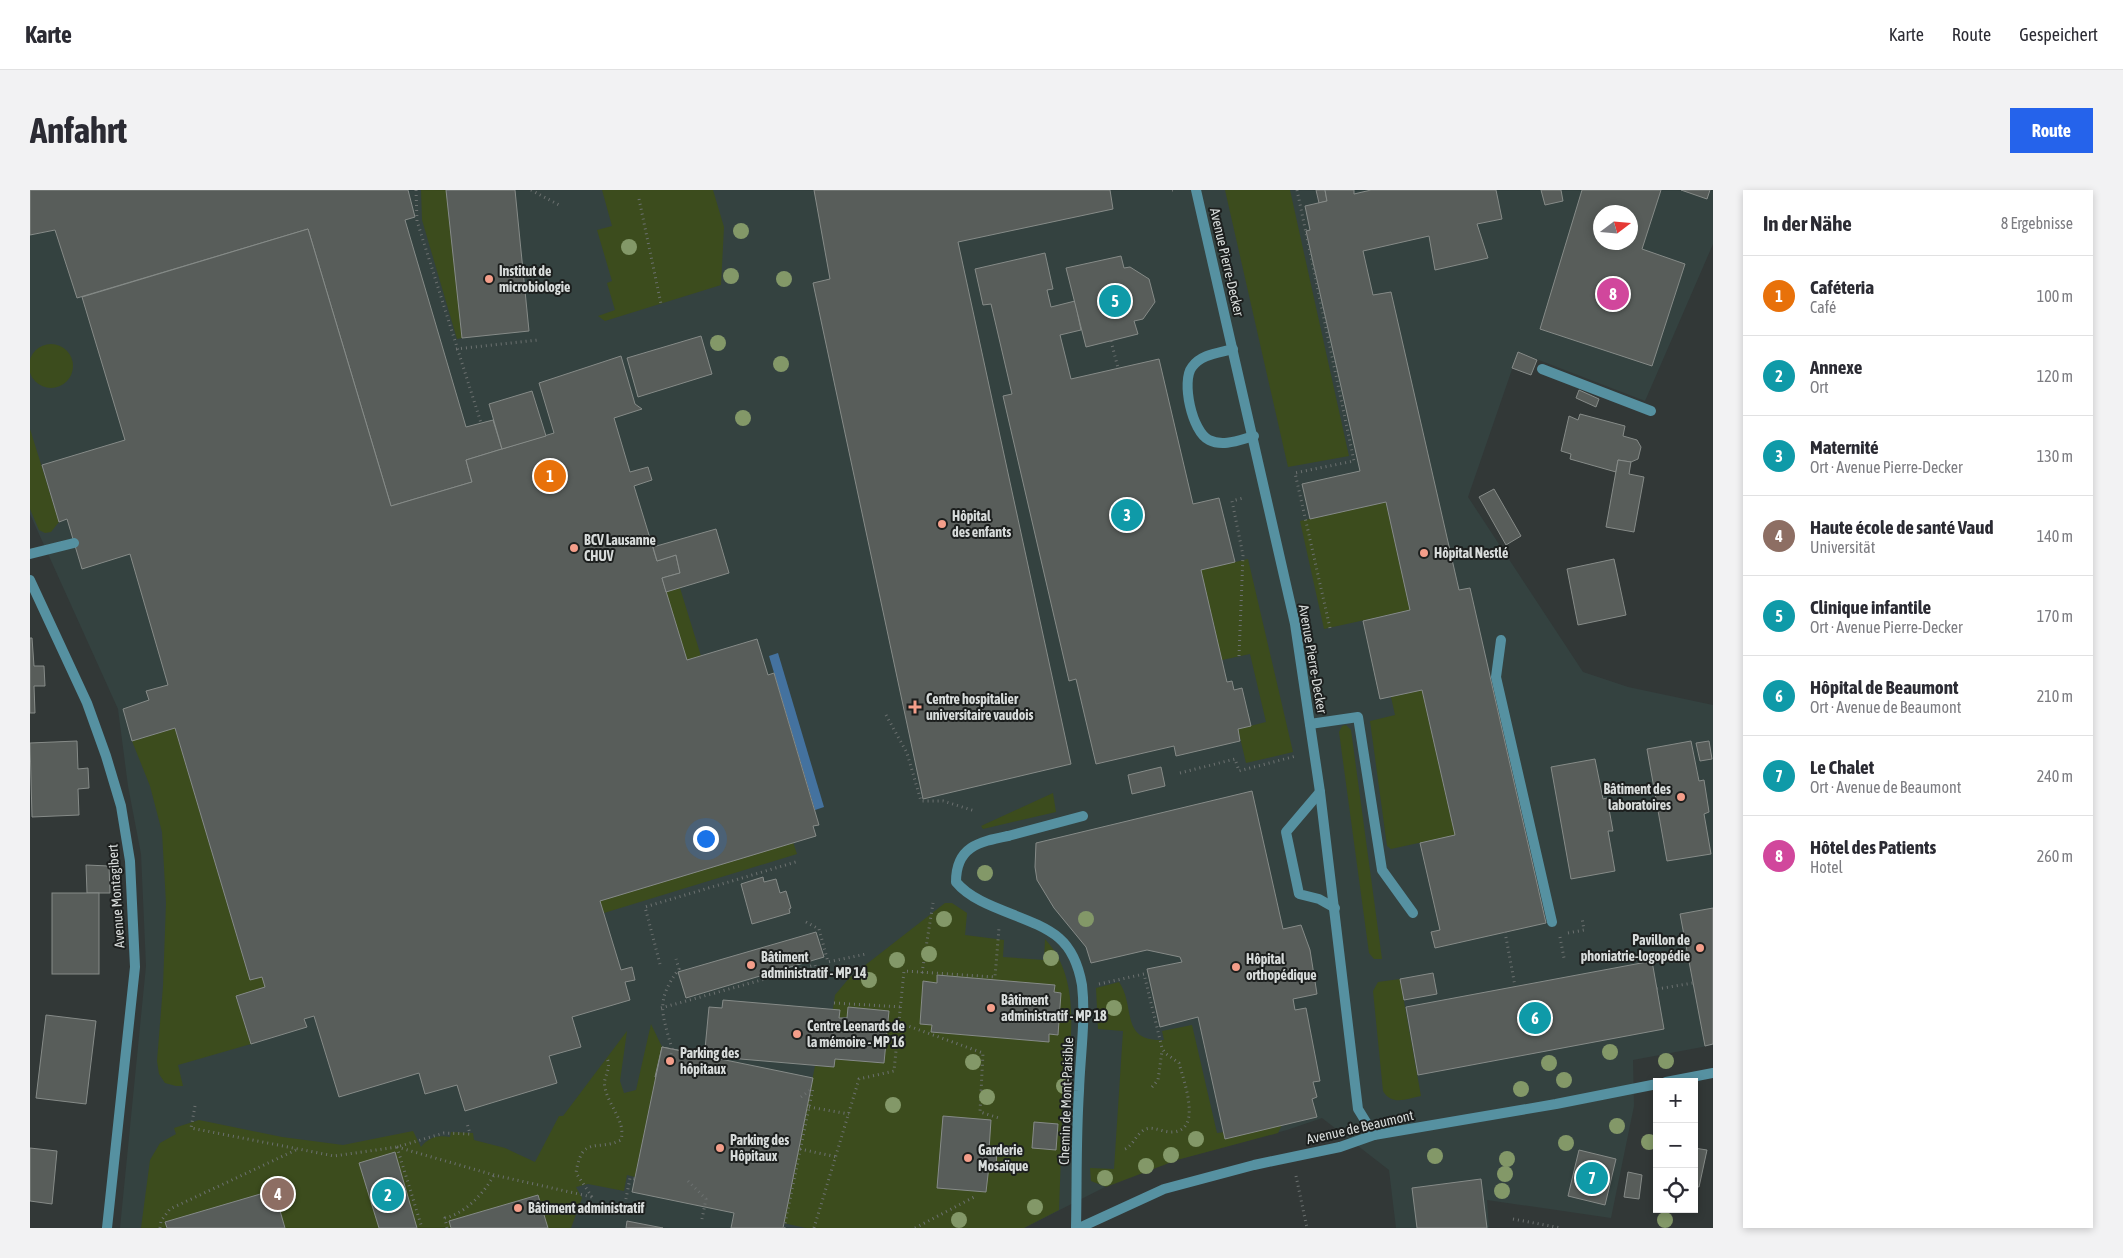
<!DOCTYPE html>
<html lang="de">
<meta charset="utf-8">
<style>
body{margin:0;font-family:"Asap Condensed",sans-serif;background:#f2f2f3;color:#2b2b33}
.controls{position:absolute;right:15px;bottom:15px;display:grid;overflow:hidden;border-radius:0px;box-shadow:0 2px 8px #0003}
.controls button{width:45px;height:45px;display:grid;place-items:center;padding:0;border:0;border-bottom:1px solid #e1e1e2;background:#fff;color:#2b2b33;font:25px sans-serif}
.compass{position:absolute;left:1563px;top:15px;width:45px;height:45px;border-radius:50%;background:#fff;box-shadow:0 2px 8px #0003;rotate:74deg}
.you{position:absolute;left:675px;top:648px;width:18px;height:18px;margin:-12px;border:4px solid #fff;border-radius:50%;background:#1a73e8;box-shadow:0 0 0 8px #1a73e833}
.badge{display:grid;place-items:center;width:32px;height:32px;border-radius:50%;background:#2563eb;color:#fff;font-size:16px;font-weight:700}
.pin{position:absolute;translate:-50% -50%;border:2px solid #fff;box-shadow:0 1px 5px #0006}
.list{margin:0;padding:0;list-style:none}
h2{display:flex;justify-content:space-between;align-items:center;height:65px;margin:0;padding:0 20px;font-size:21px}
h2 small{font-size:16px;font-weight:400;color:#7c7c81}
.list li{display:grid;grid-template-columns:32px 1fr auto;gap:15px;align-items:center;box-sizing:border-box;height:80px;padding:0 20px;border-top:1px solid #e1e1e2}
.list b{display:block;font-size:19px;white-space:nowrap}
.list p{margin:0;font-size:16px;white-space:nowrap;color:#7c7c81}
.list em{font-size:16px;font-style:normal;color:#7c7c81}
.icon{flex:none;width:28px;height:28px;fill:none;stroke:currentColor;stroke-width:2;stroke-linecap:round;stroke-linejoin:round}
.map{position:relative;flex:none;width:1683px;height:1038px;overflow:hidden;border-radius:0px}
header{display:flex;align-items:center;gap:30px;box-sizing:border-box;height:70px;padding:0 25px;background:#fff;border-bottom:1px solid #e1e1e2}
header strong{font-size:24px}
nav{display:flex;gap:28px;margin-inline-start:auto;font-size:18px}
.intro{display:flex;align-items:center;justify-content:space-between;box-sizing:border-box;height:120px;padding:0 30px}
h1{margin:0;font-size:35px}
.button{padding:12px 22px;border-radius:0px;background:#2563eb;color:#fff;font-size:18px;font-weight:700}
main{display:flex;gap:30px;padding:0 30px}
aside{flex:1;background:#fff;border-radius:0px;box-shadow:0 2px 8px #0003}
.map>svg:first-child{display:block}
.built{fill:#344240;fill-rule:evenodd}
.green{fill:#3c4c1d}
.water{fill:#44729f}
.building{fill:#585d5a;stroke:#868b88;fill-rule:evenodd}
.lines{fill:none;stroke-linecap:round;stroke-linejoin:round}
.path{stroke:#6c7170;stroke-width:3;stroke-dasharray:1 4;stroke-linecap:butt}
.service{stroke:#5691a1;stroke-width:10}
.minor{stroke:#5691a1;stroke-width:10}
.tree{fill:#839868}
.poi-dot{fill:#f49e8a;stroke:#1c1f1e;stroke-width:2}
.labels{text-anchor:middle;stroke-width:4;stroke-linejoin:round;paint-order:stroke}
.street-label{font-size:14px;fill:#d8dcdb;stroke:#1c1f1e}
.poi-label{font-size:14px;font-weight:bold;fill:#d8dcdb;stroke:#1c1f1e;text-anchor:start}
</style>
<header>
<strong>Karte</strong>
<nav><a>Karte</a><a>Route</a><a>Gespeichert</a></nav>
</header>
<div class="intro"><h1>Anfahrt</h1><a class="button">Route</a></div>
<main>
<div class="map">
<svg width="1683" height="1038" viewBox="0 0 1683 1038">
<rect width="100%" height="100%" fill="#323837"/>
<path class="built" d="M0,0H1683V54L1615,211L1488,162L1438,307L1553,482L1598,497L1683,515V855L1603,870L1604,916L1581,1028L1457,1010L1459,1038H1366L1359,980L1292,928L1257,940L1146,970L1075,997L994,1038H90L116,776L111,664L98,596L88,519L0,324ZM1570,22H1600V52H1570Z"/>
<g class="green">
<polygon points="391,0 416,0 432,148 427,149 392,30"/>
<polygon points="572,0 683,0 694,37 691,95 575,131 568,126 585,120 577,93 582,91 567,40 582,36"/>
<polygon points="1195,0 1260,0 1319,266 1258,277"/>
<circle cx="21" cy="176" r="22"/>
<polygon points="0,239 29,332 21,342 15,343 9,340 0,319"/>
<polygon points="1356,312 1380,420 1294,439 1270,331"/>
<polygon points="1218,369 1263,562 1216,573 1208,539 1236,532 1220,464 1192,470 1171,380"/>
<polygon points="650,398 671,466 657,470 636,402"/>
<polygon points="1392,500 1425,645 1361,659 1357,656 1340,531 1365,525 1361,507"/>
<polygon points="1316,535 1321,540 1352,769 1344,769 1339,763 1309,542 1312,536"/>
<polygon points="145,538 220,790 232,787 235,797 206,806 221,854 148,875 153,896 146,896 135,893 129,884 127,871 133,796 136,713 132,642 120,596 102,551"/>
<polygon points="1023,603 1026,622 953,639 951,636"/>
<polygon points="763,652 767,664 574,723 570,711"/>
<path d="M915,713H922L937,723L935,745L974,750L973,767L1014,770L1015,749C1054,791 1039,856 1036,908L1033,909L1029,1020L994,1038H776L753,1033L785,876L804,877L805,869L854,873L859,821L809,828L810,820L803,819L805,805L820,787Z"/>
<path d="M1370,789L1391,906C1376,909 1362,916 1353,901L1343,801L1348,792Z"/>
<path d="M1089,792C1106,816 1089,852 1134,850L1132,841L1162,835L1187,943L1252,935L1248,943L1147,970L1076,997L1061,991L1060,978L1084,979L1093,841L1068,839L1066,798Z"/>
<path d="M621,834L632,857L602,1002L605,987L597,985L594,1001L558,994L546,997L552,1008L541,1038H255L244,1000L136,1032L137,1038H111L120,970L130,953L146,944L144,938L169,930L252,947L313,955L383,941L391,957C399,947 408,945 420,947L421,942L443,943L444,950L475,958L505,972L529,926H533L597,841L590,891L594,903L606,900Z"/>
</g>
<polygon class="water" points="748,463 794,617 785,620 739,466"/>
<g class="building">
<polygon points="0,0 378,0 385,27 375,30 436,237 463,230 472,259 436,270 442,292 361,316 278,39 47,108 25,40 0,45"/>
<polygon points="416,0 485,0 499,141 432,148"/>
<polygon points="784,0 1080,0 1083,19 928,52 1041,574 893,609 783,93 800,89"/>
<polygon points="1286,0 1295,0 1297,11 1289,13"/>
<polygon points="1295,0 1324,0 1324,4 1341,0 1466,0 1472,29 1447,34 1458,68 1405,80 1399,46 1333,61 1343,105 1361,102 1429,400 1440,398 1516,733 1405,758 1401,742 1410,740 1390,653 1425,645 1392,500 1350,509 1333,431 1380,420 1356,312 1280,329 1272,294 1330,281 1276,41 1280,40 1275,16 1297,11"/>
<polygon points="1511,0 1531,0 1533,11 1515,15"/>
<path d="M1552,0H1631L1612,59L1655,74L1622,176L1510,139ZM1570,22H1600V52H1570Z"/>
<polygon points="1651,0 1680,0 1677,9"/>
<polygon points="278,39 361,316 442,292 436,270 524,243 509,193 591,166 605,214 612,219 584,228 600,282 618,277 622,290 604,296 627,371 646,365 650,383 632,388 657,470 727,449 738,485 744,483 789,635 783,636 786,646 570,711 591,780 602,777 605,790 595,792 600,810 542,827 551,857 519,866 527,893 435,921 427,895 395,904 389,883 309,907 284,826 274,829 277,837 221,854 206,806 235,797 232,787 220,790 145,538 102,551 93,519 119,510 116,501 138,495 100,364 52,379 37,329 29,332 12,275 95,250 52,107"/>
<polygon points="1015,63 1023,99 1017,100 1021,117 1045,111 1051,140 1030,145 1041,189 1129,169 1163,314 1189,308 1205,372 1171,380 1197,492 1202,491 1204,500 1212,498 1221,536 1208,539 1210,551 1146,566 1144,556 1066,574 1046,489 1039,491 973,206 982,204 961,114 953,115 945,79"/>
<polygon points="1091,66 1094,78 1100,77 1119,89 1125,112 1113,129 1104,131 1108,144 1056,157 1036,78"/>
<polygon points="671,146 682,184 608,207 597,168"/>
<polygon points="1488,162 1507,170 1501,185 1482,178"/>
<polygon points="1549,200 1569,209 1566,217 1546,208"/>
<polygon points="502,201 516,246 472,259 459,214"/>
<polygon points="1550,224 1595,236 1593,246 1607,250 1611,257 1608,269 1601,272 1588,270 1586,282 1540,269 1541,264 1531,261 1539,226 1548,230"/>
<polygon points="1588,270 1601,272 1599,284 1614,287 1604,342 1576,337"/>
<polygon points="1464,299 1491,346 1476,355 1449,307"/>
<polygon points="686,339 699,383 636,402 632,388 650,383 646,365 627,371 623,357"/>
<polygon points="1584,369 1596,425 1548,435 1537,379"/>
<polygon points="0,448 2,448 4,476 14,476 15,496 4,496 5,523 0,523"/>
<polygon points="47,551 48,579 58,578 59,598 48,599 49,625 2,627 0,553"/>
<polygon points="1661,551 1669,591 1674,590 1679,622 1674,624 1681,664 1637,671 1617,559"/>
<polygon points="1679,551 1682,569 1670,571 1666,553"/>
<polygon points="1565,569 1573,609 1577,608 1583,641 1578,641 1585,681 1541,689 1521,577"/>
<polygon points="1131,577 1135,596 1102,604 1098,585"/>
<polygon points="1222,601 1253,739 1271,735 1280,760 1287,804 1263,809 1265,820 1276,818 1290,891 1283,892 1287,907 1282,909 1287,927 1195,949 1168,827 1130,837 1117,779 1152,772 1150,767 1117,760 1061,773 1056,757 1024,718 1007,690 1005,677 1006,653"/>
<polygon points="56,675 79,676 80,703 57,703"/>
<polygon points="733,687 734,692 746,689 750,703 756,701 761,718 759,719 760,723 722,734 711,694"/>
<rect x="22" y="703" width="47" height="81"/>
<polygon points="1683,718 1683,854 1675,856 1650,724"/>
<polygon points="786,742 794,767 656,808 648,782"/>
<polygon points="1622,771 1634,839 1388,885 1376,817"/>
<polygon points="1403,783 1407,804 1374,810 1370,789"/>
<polygon points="907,785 1025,795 1024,802 1031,803 1028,845 1019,844 1019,852 901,842 902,835 890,834 893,791 907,793"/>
<polygon points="693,810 810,820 809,828 817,828 818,817 859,821 854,873 805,869 804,877 687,867 687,860 675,859 679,817 692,818"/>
<polygon points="16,825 66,831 56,914 6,908"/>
<polygon points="632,857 653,861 647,892 625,887"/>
<polygon points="632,857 783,888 753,1038 701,1038 704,1023 602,1002"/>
<polygon points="913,926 961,930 959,960 967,960 966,976 959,976 956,1002 907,998"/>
<polygon points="1004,932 1028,934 1026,960 1002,958"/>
<polygon points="0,958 27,961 22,1014 0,1011"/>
<polygon points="1664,958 1677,960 1669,997 1664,996"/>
<polygon points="1549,960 1586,969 1575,1015 1538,1006"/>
<polygon points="365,962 387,1038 349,1038 329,973"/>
<polygon points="1598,982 1612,985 1609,1009 1594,1007"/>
<polygon points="1451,989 1457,1038 1387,1038 1382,998"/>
<polygon points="244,1000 255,1038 137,1038 135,1032"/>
<polygon points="508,1005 518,1038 421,1038 419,1031"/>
<polygon points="597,1031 633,1038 596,1038"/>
</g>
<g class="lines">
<g class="path">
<polyline points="386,0 387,31 451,233"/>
<polyline points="501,0 529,15"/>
<polyline points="1142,0 1144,0"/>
<polyline points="1267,0 1324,271 1265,283 1300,438"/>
<polyline points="609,9 631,114"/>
<polyline points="1081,151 1088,178"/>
<polyline points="426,159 508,150"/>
<polyline points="1209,466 1213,365 1202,311 1213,308"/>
<polyline points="856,525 877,563 891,611 913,611 945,621"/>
<polyline points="1150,583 1205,569 1209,581 1266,566"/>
<polyline points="776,732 789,739 798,772 836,764"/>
<polyline points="1475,742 1485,796"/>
<polyline points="1538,743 1554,740 1552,728"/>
<polyline points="1530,747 1534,768"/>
<polyline points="630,774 615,717 769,671"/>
<polyline points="892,783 903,713"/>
<path d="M1069,794L1114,784L1132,858L1135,863L1149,873C1153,889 1173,940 1143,942C1134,943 1124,936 1116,939C1105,944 1104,956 1093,960"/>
<polyline points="1627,799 1663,793"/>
<polyline points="804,813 872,817"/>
<polyline points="631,818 785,775 786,778"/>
<polyline points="870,833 953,863 950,922 969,928"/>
<path d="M641,864L642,859C632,823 625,811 649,779L646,769"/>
<polyline points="1122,897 1128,890 1132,861"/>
<polyline points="771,907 783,898"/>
<polyline points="165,916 161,938 304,966 367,957 414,943 440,944 437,933"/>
<polyline points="779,917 819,924"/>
<polyline points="367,957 464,985 562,1007"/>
<polyline points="367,957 392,1038"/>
<polyline points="770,959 807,967"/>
<polyline points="1266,986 1277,1038"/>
<polyline points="658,991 676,1009 672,1029"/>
<path d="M562,1007L546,983C552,944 567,962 591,950C596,931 579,917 575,898C572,887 582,881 577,868"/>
<polyline points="595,1014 600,988 605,989"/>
<polyline points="1483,1029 1531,1038"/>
<polyline points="130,1038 131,1031 140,1019 268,959"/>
<path d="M417,1038L415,1028C436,1023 454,1003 464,985"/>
<polyline points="754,1038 783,898"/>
<polyline points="784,1038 829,889 864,881 874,781 965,787 969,738"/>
<polyline points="885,1038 946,1006"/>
</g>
<g class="service">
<path d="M1203,159C1189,163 1171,164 1162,177C1151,191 1162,242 1179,250C1193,257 1209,250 1224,246"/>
<polyline points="1512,179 1621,221"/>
<polyline points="0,364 44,353"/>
<polyline points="1471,450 1466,487 1522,732"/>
<polyline points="1280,534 1328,527 1352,680 1383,723"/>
<polyline points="1290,602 1256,642 1269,704 1289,709 1305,718"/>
<polyline points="978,646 1053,626"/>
</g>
<g class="minor">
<polyline points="1166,0 1265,434 1290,602 1328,919 1344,945"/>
<polyline points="0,390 57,513 76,566 91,616 100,671 105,777 77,1038"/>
<path d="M978,646C948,652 926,657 926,692C949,720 1002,725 1029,748C1043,760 1049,778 1052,795C1056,830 1050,867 1049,901C1046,947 1047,992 1046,1038"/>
<polyline points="1636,892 1683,883"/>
<polyline points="1049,1038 1134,999 1224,975 1310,957 1344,945 1526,914 1627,894"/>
</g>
</g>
<g class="tree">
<circle cx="711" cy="41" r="8"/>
<circle cx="599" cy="57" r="8"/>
<circle cx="701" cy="86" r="8"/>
<circle cx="754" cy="89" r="8"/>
<circle cx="688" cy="153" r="8"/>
<circle cx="751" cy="174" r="8"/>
<circle cx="713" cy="228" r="8"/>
<circle cx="955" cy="683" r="8"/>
<circle cx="914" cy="729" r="8"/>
<circle cx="1056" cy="729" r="8"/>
<circle cx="899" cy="764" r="8"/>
<circle cx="1021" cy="768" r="8"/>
<circle cx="867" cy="770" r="8"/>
<circle cx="839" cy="790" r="8"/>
<circle cx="1084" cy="818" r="8"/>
<circle cx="1580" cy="862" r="8"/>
<circle cx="1636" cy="871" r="8"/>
<circle cx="943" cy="872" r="8"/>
<circle cx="1519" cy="873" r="8"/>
<circle cx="1534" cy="890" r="8"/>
<circle cx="1034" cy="896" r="8"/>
<circle cx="1491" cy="899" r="8"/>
<circle cx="957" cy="907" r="8"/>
<circle cx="863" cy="915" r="8"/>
<circle cx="1587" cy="936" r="8"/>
<circle cx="1166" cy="949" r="8"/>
<circle cx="1619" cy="952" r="8"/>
<circle cx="1536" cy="953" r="8"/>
<circle cx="1141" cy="965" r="8"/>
<circle cx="1405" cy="966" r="8"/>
<circle cx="1477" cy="969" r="8"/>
<circle cx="1116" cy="976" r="8"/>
<circle cx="1475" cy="984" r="8"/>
<circle cx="1075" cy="988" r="8"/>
<circle cx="1472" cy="1001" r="8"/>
<circle cx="1005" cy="1017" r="8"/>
<circle cx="929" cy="1030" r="8"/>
<circle cx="1635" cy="1030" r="8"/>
</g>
<g class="poi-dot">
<circle cx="459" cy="89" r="5"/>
<circle cx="912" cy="334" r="5"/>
<circle cx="544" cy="358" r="5"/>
<circle cx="1394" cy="363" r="5"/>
<path d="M882.5 509.5h5v5h5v5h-5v5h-5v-5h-5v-5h5z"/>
<circle cx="1651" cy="607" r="5"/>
<circle cx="1670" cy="758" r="5"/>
<circle cx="721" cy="775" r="5"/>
<circle cx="1206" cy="777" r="5"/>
<circle cx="961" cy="818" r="5"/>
<circle cx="767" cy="844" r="5"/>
<circle cx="640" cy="871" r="5"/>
<circle cx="690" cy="958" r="5"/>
<circle cx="938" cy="968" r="5"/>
<circle cx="488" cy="1018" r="5"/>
</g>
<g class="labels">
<g class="street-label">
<text transform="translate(1197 72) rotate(77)" y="5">Avenue Pierre-Decker</text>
<text transform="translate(1283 469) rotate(80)" y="5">Avenue Pierre-Decker</text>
<text transform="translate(86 706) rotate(-94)" y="5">Avenue Montagibert</text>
<text transform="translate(1036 911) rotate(-88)" y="5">Chemin de Mont-Paisible</text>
<text transform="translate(1330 937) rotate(-13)" y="5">Avenue de Beaumont</text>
</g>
<g class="poi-label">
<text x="469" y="86">Institut de<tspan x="469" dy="16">microbiologie</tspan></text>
<text x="922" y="331">Hôpital<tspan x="922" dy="16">des enfants</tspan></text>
<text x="554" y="355">BCV Lausanne<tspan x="554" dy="16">CHUV</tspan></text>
<text x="1404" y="368">Hôpital Nestlé</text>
<text x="896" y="514">Centre hospitalier<tspan x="896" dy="16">universitaire vaudois</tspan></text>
<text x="1641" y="604" text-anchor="end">Bâtiment des<tspan x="1641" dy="16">laboratoires</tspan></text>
<text x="1660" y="755" text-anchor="end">Pavillon de<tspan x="1660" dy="16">phoniatrie-logopédie</tspan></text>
<text x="731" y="772">Bâtiment<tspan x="731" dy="16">administratif - MP 14</tspan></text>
<text x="1216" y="774">Hôpital<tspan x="1216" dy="16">orthopédique</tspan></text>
<text x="971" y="815">Bâtiment<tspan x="971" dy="16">administratif - MP 18</tspan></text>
<text x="777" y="841">Centre Leenards de<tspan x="777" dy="16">la mémoire - MP 16</tspan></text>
<text x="650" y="868">Parking des<tspan x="650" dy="16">hôpitaux</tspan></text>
<text x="700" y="955">Parking des<tspan x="700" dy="16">Hôpitaux</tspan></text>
<text x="948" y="965">Garderie<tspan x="948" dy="16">Mosaïque</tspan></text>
<text x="498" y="1023">Bâtiment administratif</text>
</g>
</g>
</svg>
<div class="controls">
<button>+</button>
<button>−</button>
<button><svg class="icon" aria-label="locate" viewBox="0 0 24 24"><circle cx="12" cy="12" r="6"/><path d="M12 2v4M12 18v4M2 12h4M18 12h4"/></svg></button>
</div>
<svg class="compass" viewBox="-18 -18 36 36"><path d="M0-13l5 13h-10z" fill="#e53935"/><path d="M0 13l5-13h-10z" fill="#7c7c81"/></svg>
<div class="you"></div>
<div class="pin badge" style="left:520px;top:286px;background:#e8710a">1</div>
<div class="pin badge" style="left:358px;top:1005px;background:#0f9aa8">2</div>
<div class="pin badge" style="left:1097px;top:325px;background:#0f9aa8">3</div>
<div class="pin badge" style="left:248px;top:1004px;background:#8d6e63">4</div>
<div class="pin badge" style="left:1085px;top:111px;background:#0f9aa8">5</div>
<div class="pin badge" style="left:1505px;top:828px;background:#0f9aa8">6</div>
<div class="pin badge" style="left:1562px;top:988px;background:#0f9aa8">7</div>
<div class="pin badge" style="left:1583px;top:104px;background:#d1479c">8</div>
</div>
<aside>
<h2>In der Nähe<small>8 Ergebnisse</small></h2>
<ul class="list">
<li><span class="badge" style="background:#e8710a">1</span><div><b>Caféteria</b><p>Café</p></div><em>100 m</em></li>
<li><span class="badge" style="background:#0f9aa8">2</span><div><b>Annexe</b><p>Ort</p></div><em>120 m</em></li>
<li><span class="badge" style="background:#0f9aa8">3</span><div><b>Maternité</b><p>Ort · Avenue Pierre-Decker</p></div><em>130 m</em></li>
<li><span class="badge" style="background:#8d6e63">4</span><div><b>Haute école de santé Vaud</b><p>Universität</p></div><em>140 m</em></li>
<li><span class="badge" style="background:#0f9aa8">5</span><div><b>Clinique infantile</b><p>Ort · Avenue Pierre-Decker</p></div><em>170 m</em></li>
<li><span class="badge" style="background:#0f9aa8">6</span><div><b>Hôpital de Beaumont</b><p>Ort · Avenue de Beaumont</p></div><em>210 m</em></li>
<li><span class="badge" style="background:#0f9aa8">7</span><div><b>Le Chalet</b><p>Ort · Avenue de Beaumont</p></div><em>240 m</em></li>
<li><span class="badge" style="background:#d1479c">8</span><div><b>Hôtel des Patients</b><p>Hotel</p></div><em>260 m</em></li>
</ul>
</aside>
</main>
